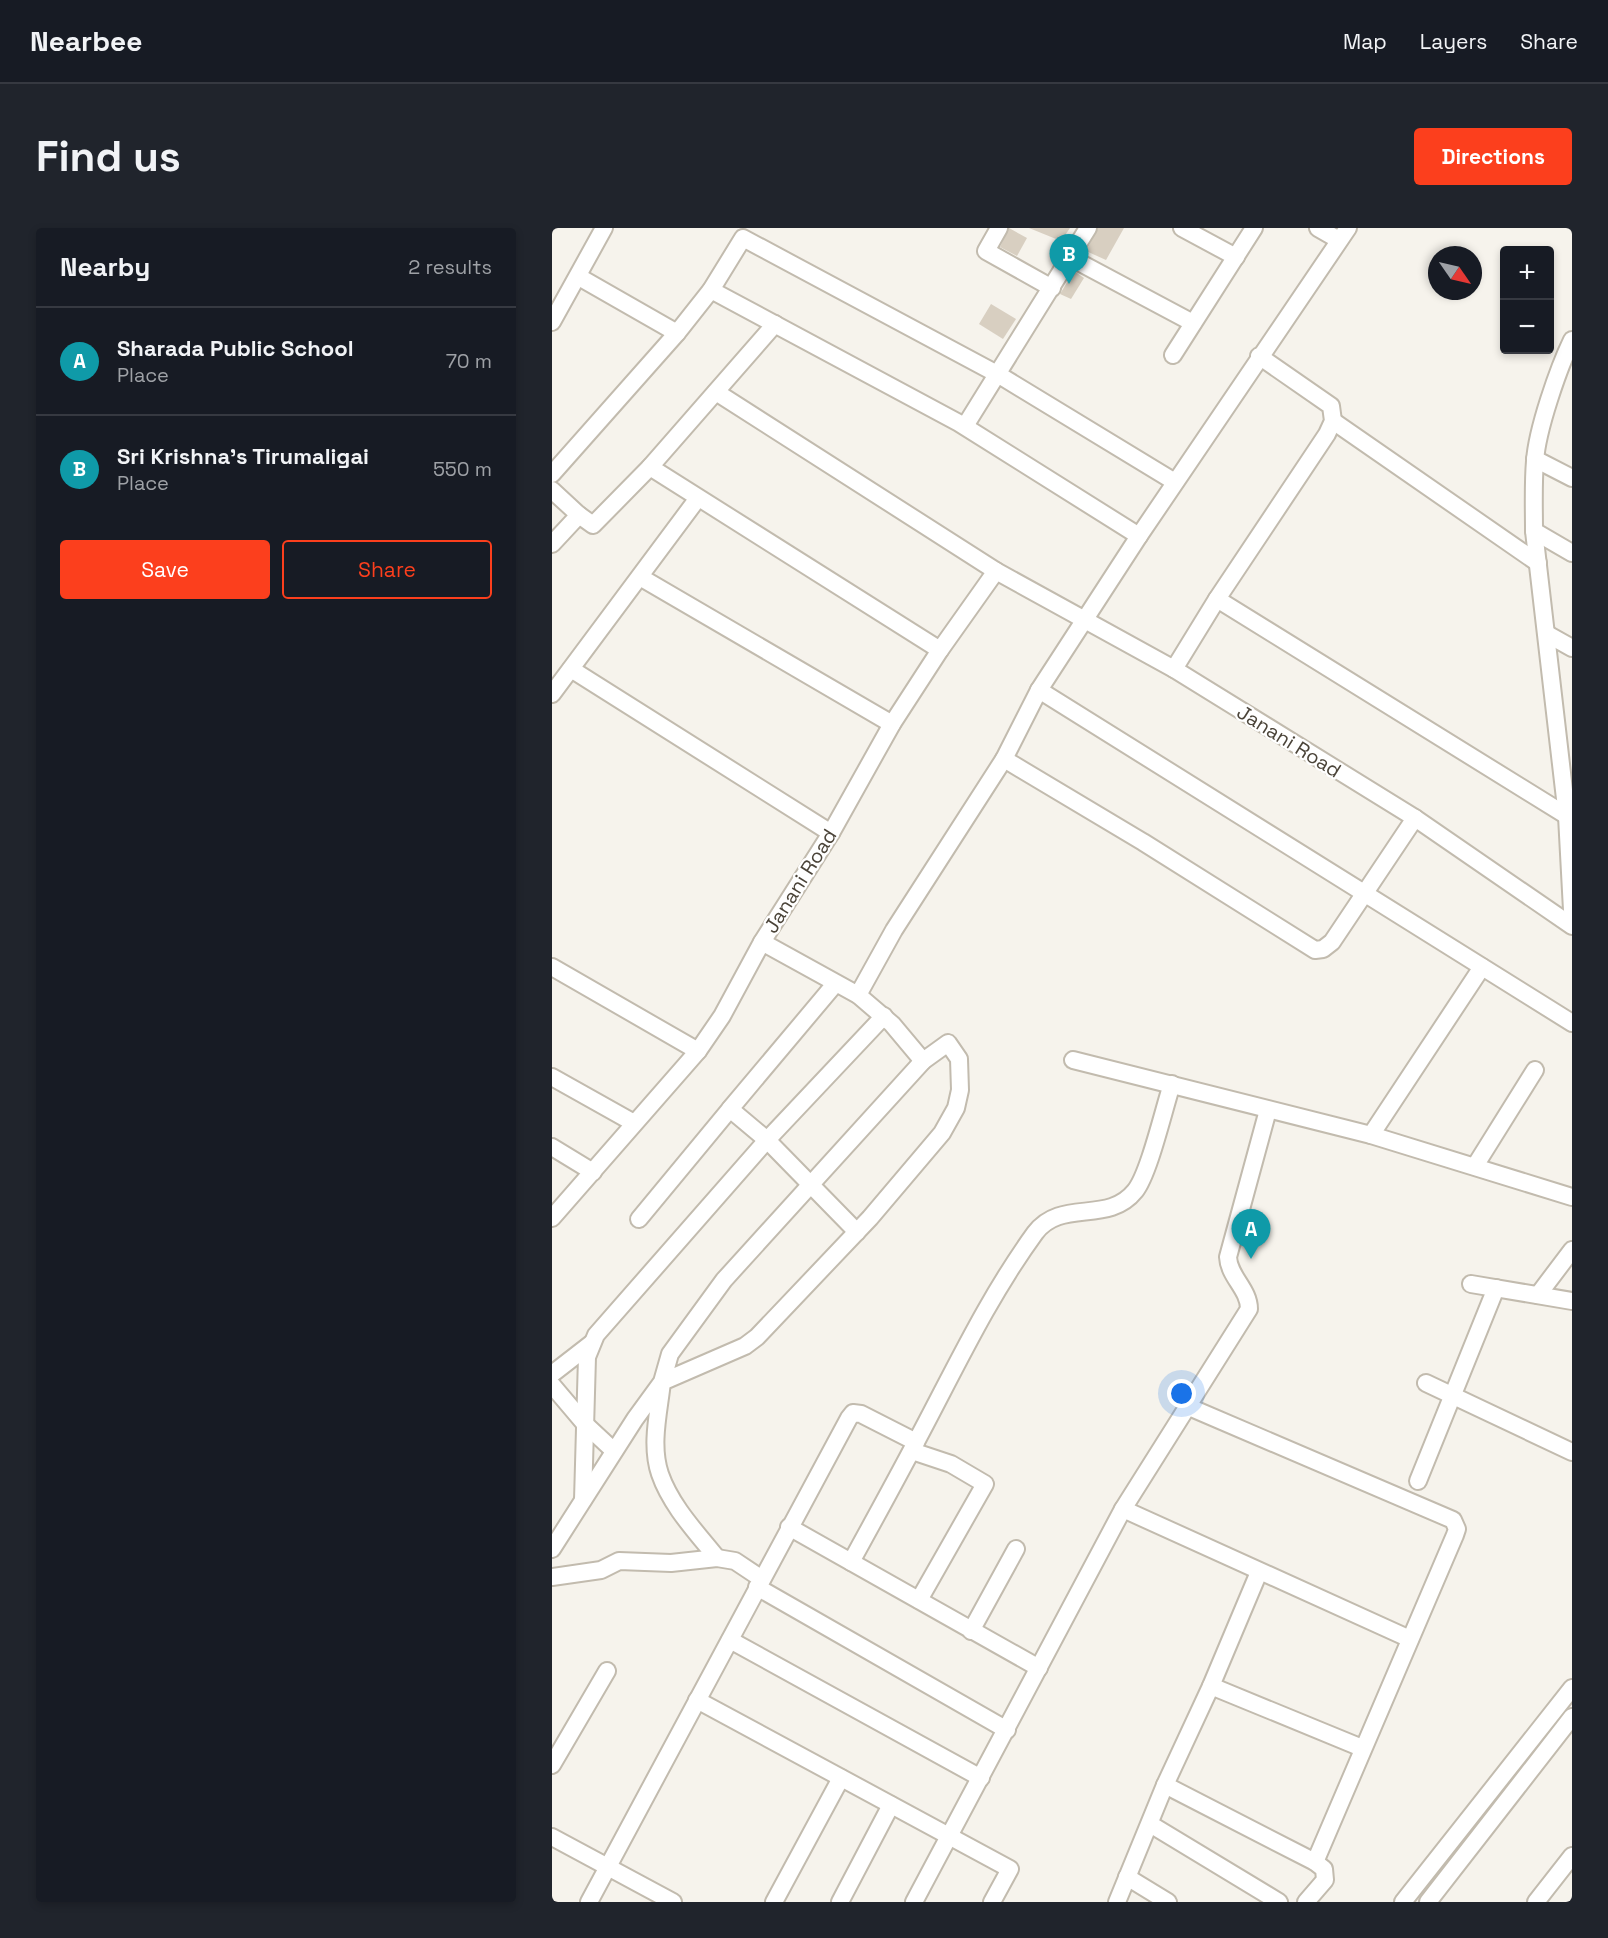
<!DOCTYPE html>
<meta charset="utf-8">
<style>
body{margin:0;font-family:"Space Grotesk",sans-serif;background:#20242c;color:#f1f3f6}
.controls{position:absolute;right:18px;top:18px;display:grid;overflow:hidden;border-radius:6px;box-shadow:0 3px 9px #0003}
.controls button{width:54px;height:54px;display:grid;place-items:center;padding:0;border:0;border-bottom:2px solid #363941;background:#171b24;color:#f1f3f6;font:30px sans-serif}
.compass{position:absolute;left:876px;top:18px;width:54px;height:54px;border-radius:50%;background:#171b24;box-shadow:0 3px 9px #0003;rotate:124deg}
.you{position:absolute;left:630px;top:1166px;width:21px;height:21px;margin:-15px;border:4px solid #fff;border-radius:50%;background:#1a73e8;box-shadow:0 0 0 9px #1a73e833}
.badge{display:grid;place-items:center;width:39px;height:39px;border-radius:50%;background:#fc3f1d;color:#fff;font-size:20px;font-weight:700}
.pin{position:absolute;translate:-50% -50px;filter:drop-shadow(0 2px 3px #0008)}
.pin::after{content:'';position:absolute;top:32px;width:21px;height:18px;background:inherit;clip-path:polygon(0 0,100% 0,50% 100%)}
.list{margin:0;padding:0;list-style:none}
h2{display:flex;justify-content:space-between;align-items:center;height:78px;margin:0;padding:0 24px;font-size:26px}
h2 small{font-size:20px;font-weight:400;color:#9ea1a6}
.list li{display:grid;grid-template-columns:39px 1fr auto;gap:18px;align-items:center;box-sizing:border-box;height:108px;padding:0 24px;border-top:2px solid #363941}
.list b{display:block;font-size:22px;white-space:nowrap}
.list p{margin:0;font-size:20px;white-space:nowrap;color:#9ea1a6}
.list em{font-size:20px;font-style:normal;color:#9ea1a6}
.actions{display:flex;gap:12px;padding:18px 24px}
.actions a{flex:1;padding:14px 0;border:2px solid #fc3f1d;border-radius:6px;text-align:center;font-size:21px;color:#fc3f1d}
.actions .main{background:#fc3f1d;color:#fff}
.map{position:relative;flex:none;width:1020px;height:1674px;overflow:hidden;border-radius:6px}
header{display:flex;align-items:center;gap:36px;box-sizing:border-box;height:84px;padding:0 30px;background:#171b24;border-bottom:2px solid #363941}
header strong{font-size:28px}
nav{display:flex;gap:33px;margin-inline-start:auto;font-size:21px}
.intro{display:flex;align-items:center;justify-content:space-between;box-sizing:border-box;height:144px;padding:0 36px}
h1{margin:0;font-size:42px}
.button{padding:15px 27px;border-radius:6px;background:#fc3f1d;color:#fff;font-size:21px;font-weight:700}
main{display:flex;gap:36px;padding:0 36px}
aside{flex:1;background:#171b24;border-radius:6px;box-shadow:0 3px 9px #0003}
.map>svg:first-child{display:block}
.building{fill:#d8cfc1}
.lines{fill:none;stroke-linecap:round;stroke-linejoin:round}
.minor-casing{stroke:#c2bbae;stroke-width:20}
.minor{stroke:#fff;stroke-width:16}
.labels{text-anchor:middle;stroke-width:4.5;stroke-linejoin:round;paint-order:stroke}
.street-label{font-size:20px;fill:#4b4439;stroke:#fff}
</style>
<header>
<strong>Nearbee</strong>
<nav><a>Map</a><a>Layers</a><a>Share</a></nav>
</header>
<div class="intro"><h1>Find us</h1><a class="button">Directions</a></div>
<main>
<aside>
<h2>Nearby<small>2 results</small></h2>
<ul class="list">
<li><span class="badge" style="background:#0f9aa8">A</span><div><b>Sharada Public School</b><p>Place</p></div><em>70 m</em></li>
<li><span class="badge" style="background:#0f9aa8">B</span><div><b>Sri Krishna's Tirumaligai</b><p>Place</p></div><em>550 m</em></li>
</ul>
<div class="actions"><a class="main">Save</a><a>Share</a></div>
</aside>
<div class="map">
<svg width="1020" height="1674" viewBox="0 0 1020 1674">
<rect width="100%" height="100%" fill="#f6f3ec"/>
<g class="building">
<polygon points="457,0 475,10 465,28 448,19"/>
<polygon points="477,0 518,0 509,13"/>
<polygon points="546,0 572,0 554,32 534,23"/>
<polygon points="522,43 532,50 519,71 508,66"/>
<polygon points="439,76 464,91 451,111 427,96"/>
</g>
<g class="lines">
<g class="minor-casing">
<g id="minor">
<polyline points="447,0 434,23 500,60"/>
<polyline points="630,0 684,29"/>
<polyline points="766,0 787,12"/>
<polyline points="519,30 641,95"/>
<polyline points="27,49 125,105"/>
<polyline points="159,62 407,195 587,308"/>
<polyline points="0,94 52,0"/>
<path d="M1020,112C1006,141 985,202 983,233C981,256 982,280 982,303L1015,588L1020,682"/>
<polyline points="621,127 702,0"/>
<polyline points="164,164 444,343 622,441 863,590 1020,698"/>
<polyline points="781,193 986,335"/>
<polyline points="413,198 536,0"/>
<polyline points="983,231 1020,250"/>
<polyline points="98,239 388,422"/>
<polyline points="0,246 125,105 159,62 191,10 447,147 623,254"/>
<polyline points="0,262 27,287"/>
<polyline points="982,303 1020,325"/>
<polyline points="0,316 27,287 41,297 98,239 223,96"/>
<polyline points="88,349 340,496"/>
<polyline points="665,371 1020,591"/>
<polyline points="995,406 1020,420"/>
<polyline points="19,441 279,605"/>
<polyline points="622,441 665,371 775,206 781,193 779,178 707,128"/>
<polyline points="487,462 1020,795"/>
<polyline points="0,466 146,270"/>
<polyline points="452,531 591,614 763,722 771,721 780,714 863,590"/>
<polyline points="210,714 306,767 340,796 371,833"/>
<polyline points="0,739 146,823"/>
<polyline points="283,756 178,881 215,912 305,1004"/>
<polyline points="306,767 342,702 452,531 487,462 587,308 796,0"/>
<polyline points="521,832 819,907 1020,969"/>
<polyline points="0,849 82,895"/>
<polyline points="819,907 930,739"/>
<polyline points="0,919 41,944"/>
<polyline points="923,938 983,842"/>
<polyline points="0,990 146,823 170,788 210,714 279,605 340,496 388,422 444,343"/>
<polyline points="87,991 178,881"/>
<polyline points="919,1056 1020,1073"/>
<polyline points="986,1067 1020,1022"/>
<polyline points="0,1146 40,1115"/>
<polyline points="874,1155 1020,1224"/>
<polyline points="0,1157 33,1196 62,1223"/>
<polyline points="637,1179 901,1292 905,1301 903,1307 763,1634"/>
<polyline points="360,1223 399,1236 433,1256 367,1372"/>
<polyline points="866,1253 944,1060"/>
<polyline points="31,1272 35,1129 44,1107 215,912 332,788"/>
<polyline points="571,1281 858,1411"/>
<polyline points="237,1299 487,1440"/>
<path d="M0,1321L83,1191L110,1154L118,1126L172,1052L371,833L396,815L407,831L408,862L404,880L390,905L318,990L205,1109L193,1118L110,1154C107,1183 98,1217 108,1246C119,1278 145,1305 165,1330"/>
<path d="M299,1334C321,1294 343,1254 364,1214C402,1143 435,1071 483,1005C509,970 556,997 583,963C597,946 612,880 620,856"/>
<polyline points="0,1349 49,1342 67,1333 119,1335 165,1330 183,1333 210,1351"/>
<polyline points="205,1359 455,1502"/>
<polyline points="419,1403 464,1321"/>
<polyline points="178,1412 429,1550"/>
<polyline points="659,1458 810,1520"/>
<polyline points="145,1472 458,1641 440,1674"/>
<polyline points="0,1537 55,1443"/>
<polyline points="613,1557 763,1634 772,1641 773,1652 754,1674"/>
<polyline points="598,1596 727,1674"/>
<polyline points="0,1609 121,1674"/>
<polyline points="575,1649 616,1674"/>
<polyline points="37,1674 297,1190 301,1185 309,1186 364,1214"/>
<polyline points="222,1674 289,1550"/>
<polyline points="288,1674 339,1577"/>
<path d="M362,1674L571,1281L697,1081C697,1061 677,1049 676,1029L716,882"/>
<polyline points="565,1674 613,1557 659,1458 707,1344"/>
<polyline points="851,1674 1020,1460"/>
<polyline points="876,1674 1020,1489"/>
<polyline points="984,1674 1020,1628"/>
</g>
</g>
<use href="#minor" class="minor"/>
</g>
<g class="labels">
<g class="street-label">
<text transform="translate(737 513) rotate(32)" y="7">Janani Road</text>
<text transform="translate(248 653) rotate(-58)" y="7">Janani Road</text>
</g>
</g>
</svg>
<div class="controls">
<button>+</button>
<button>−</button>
</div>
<svg class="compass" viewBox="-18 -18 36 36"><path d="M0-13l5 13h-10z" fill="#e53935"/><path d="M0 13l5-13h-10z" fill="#9ea1a6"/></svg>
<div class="you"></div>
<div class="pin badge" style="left:699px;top:1031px;background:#0f9aa8">A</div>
<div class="pin badge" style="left:517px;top:56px;background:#0f9aa8">B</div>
</div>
</main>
